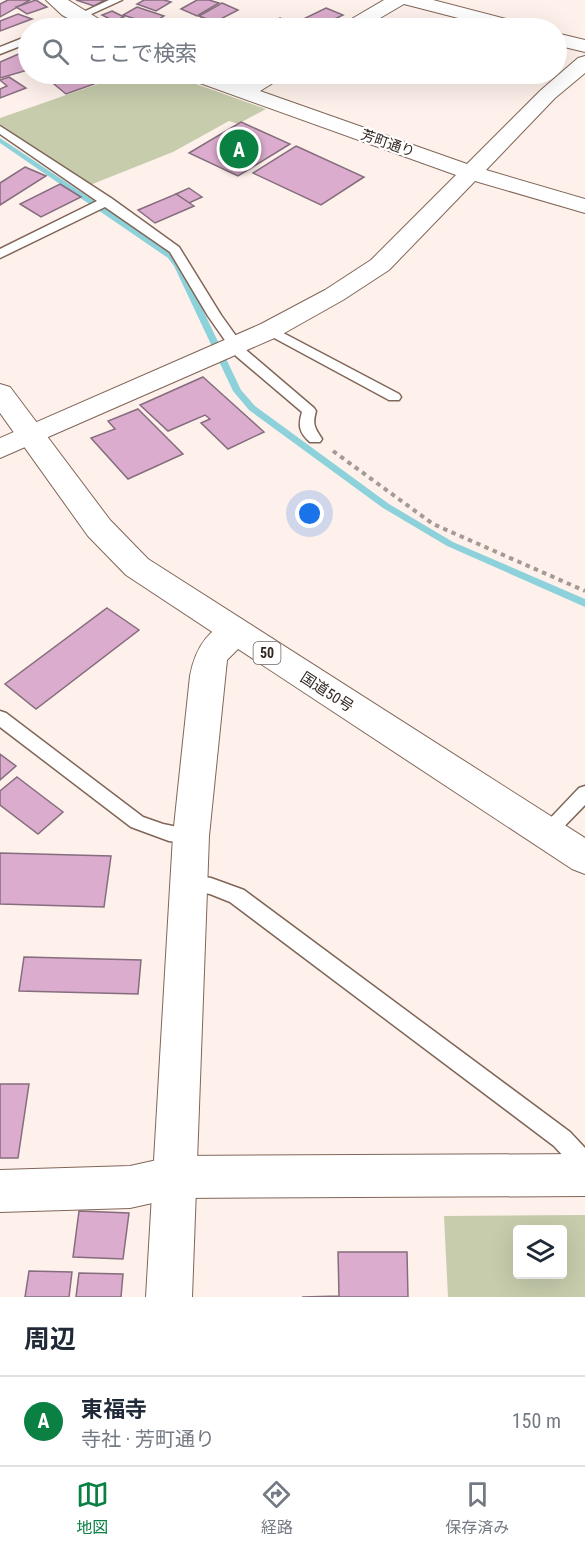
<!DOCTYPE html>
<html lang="ja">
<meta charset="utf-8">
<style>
body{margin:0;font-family:"Roboto Condensed","Noto Sans JP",sans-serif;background:#f6f6f7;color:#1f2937}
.controls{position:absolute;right:18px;bottom:18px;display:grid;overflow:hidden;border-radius:6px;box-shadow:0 6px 24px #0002}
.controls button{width:54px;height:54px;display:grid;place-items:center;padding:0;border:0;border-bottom:2px solid #e0e1e3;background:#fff;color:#1f2937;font:30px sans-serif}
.you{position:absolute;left:310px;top:514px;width:21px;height:21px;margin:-15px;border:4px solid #fff;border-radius:50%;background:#1a73e8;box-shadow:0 0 0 9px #1a73e833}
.badge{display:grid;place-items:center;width:39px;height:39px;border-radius:50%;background:#0b8043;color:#fff;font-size:20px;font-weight:700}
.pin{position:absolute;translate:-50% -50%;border:3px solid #fff;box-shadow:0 2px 6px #0006}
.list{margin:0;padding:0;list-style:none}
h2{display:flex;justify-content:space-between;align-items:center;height:78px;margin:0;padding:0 24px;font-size:26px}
h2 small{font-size:20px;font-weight:400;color:#747a83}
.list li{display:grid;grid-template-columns:39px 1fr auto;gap:18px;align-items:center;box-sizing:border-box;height:90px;padding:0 24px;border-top:2px solid #e0e1e3}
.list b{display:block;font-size:22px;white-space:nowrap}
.list p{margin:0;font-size:20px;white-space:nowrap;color:#747a83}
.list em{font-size:20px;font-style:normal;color:#747a83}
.icon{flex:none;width:33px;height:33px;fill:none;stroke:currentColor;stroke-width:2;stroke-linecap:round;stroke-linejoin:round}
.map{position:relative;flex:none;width:585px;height:1297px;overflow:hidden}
.search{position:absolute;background:#fff;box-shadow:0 6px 24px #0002;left:18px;right:18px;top:18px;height:66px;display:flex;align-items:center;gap:15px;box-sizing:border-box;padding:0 21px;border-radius:33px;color:#747a83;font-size:22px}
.sheet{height:168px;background:#fff}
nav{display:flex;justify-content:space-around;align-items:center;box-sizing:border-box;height:84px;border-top:2px solid #e0e1e3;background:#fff;font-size:16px;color:#747a83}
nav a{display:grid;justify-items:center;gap:3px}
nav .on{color:#0b8043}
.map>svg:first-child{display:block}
.green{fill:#c6ccac;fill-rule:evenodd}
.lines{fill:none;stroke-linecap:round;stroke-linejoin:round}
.stream{fill:#8dd2db;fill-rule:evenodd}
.building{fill:#dbaccd;stroke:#856d7e;stroke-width:1.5}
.lane-casing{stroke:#806658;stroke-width:3}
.street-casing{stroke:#806658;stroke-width:2}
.secondary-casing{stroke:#806658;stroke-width:2}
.highway-casing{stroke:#806658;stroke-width:2}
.path{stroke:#a69a94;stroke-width:4;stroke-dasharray:4.5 4.5;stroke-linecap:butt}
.lane{fill:#fff;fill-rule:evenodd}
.street{fill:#fff;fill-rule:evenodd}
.secondary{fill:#fff;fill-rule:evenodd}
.highway{fill:#fff;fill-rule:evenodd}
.labels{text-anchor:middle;stroke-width:4.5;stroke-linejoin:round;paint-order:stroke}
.far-street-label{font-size:14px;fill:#322721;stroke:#fff}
.shield{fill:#fff;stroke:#706864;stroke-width:1.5}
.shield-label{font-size:14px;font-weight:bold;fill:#322721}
.street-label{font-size:15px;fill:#322721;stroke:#fff}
</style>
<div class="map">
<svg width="585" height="1297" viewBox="0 0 585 1297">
<rect width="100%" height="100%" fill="#fef1eb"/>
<g class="green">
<polygon points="127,74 168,74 266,109 238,124 229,121 173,152 90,185 0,124 0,118"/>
<path d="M585,1215V1297H448L444,1216ZM518,1230H562V1274H518Z"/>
</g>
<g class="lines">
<polygon class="stream" points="0,138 174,254 182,266 241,390 255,406 389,504 453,542 585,599 585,607 447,546 383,508 249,410 233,391 174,266 168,258 0,143"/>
</g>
<g class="building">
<polygon points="8,0 30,0 0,17 0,4"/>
<polygon points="36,0 47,7 27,14 16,7"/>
<polygon points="76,0 105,0 94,6"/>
<polygon points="144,0 164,0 171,2 156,11 137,4"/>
<polygon points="197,0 209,0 219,3 197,16 181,9"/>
<polygon points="222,3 238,10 215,22 199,16"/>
<polygon points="137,7 164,16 151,24 123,15"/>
<polygon points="326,8 343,15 316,28 285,28"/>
<polygon points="112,11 124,17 114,21 102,15"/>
<polygon points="18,14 32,19 0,31 0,21"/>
<polygon points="201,18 213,22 201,28 188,25"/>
<polygon points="280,18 289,22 284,25 287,26 282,28 257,28"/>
<polygon points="137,21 148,26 122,28"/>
<polygon points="169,22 186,28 156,28"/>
<polygon points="28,50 28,70 0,78 0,62"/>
<polygon points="81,74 94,84 66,94 54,84"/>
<polygon points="9,77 26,88 0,98 0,89 7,86 0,80"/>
<polygon points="241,122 290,144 238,176 189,153"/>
<polygon points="296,146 364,177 321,205 253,173"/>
<polygon points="25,167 46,176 0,205 0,183"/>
<polygon points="60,184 81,197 41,217 20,204"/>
<polygon points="189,188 202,197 189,203 176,194"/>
<polygon points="176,194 194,206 155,223 138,210"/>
<polygon points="203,377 264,432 228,449 201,423 210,419 205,415 168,431 140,405"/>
<polygon points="138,409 183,454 128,479 91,438 115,429 108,421"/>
<polygon points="107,608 139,630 36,709 5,684"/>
<polygon points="0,754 16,766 0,780"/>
<polygon points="17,777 63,812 38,834 0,805 0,791"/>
<polygon points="0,853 111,856 104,907 0,904"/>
<polygon points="24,957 141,960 138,994 19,991"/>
<polygon points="0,1084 29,1084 18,1158 0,1158"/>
<polygon points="79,1211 129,1213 123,1259 73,1257"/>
<polygon points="338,1252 407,1252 408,1297 302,1297 339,1296"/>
<polygon points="29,1271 72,1272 69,1297 25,1297"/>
<polygon points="79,1273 123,1274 121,1297 76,1297"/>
</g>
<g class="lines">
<g class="lane-casing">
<g id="lane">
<polygon points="109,0 122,0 61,28 49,28"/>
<polygon points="28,36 28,43 0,54 0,47"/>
<path d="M0,126L111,198L179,247L221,315L246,350L314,408L316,411C312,425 315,428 322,439L320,442H310C299,433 298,425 302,412L236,356L208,316L170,252L105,207L0,258V249L97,201L0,134Z"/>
<polygon points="270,326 399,394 401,397 399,400 389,400 265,333 263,330 265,327"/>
<polygon points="0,711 6,713 143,817 163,824 197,831 200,836 197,841 191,844 169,841 131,827 0,727"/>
<polygon points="585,786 585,805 553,838 547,841 541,838 538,833 541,828 579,788"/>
<polygon points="189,875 211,878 244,890 570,1132 585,1148 585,1174 577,1171 554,1146 230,902 210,894 182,889 180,883 182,877"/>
</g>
</g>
<g class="street-casing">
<g id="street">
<polygon points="46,0 68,0 107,24 110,28 86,28 62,15"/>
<polygon points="384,0 433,0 525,24 528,28 497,28 404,4 363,28 340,28 343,24"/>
<polygon points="556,33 585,40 585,52 556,45"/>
<polygon points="585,56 585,73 555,98 486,170 585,199 585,213 475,181 389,270 343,300 279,336 0,458 0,438 261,324 325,290 371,260 456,175 186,78 183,74 211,74 241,84 260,74 284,74 281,78 260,91 467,164 541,90 578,58"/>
<polygon points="585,1154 585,1196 175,1198 130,1208 0,1212 0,1170 130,1166 175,1156"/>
</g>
</g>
<g class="secondary-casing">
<path id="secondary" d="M234,620L246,623L250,632L246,641L227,660L209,836L192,1297H146L173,836L190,676C195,650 207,628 234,620Z"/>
</g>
<g class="highway-casing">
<polygon id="highway" points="0,384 10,387 110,520 148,559 585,838 585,874 572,869 126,575 88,536 0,413"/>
</g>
<polyline class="path" points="333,451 433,524 585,591"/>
<use href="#lane" class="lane"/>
<use href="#street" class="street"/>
<use href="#secondary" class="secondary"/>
<use href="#highway" class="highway"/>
</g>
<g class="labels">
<g class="far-street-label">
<text transform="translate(388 143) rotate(19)" y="5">芳町通り</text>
</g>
<rect class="shield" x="253.5" y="642" width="27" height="22" rx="4.5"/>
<g class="shield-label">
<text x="267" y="658">50</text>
</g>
<g class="street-label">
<text transform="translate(327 692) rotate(33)" y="5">国道50号</text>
</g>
</g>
</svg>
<div class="controls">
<button><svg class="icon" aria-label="layers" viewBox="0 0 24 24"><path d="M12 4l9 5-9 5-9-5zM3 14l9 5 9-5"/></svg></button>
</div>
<div class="you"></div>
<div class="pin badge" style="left:239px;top:149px">A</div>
<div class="search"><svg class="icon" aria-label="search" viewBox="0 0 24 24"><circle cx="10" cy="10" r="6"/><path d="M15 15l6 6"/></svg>ここで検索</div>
</div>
<section class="sheet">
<h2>周辺<small></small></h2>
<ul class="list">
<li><span class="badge">A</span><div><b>東福寺</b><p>寺社 · 芳町通り</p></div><em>150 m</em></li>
</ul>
</section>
<nav>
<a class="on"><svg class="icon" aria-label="map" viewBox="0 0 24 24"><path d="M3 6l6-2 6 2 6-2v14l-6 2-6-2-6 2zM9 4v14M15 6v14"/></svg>地図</a>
<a><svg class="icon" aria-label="directions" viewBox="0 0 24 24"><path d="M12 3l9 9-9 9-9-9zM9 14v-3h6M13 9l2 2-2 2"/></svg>経路</a>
<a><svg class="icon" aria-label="saved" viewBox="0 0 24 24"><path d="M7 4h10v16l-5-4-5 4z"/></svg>保存済み</a>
</nav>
